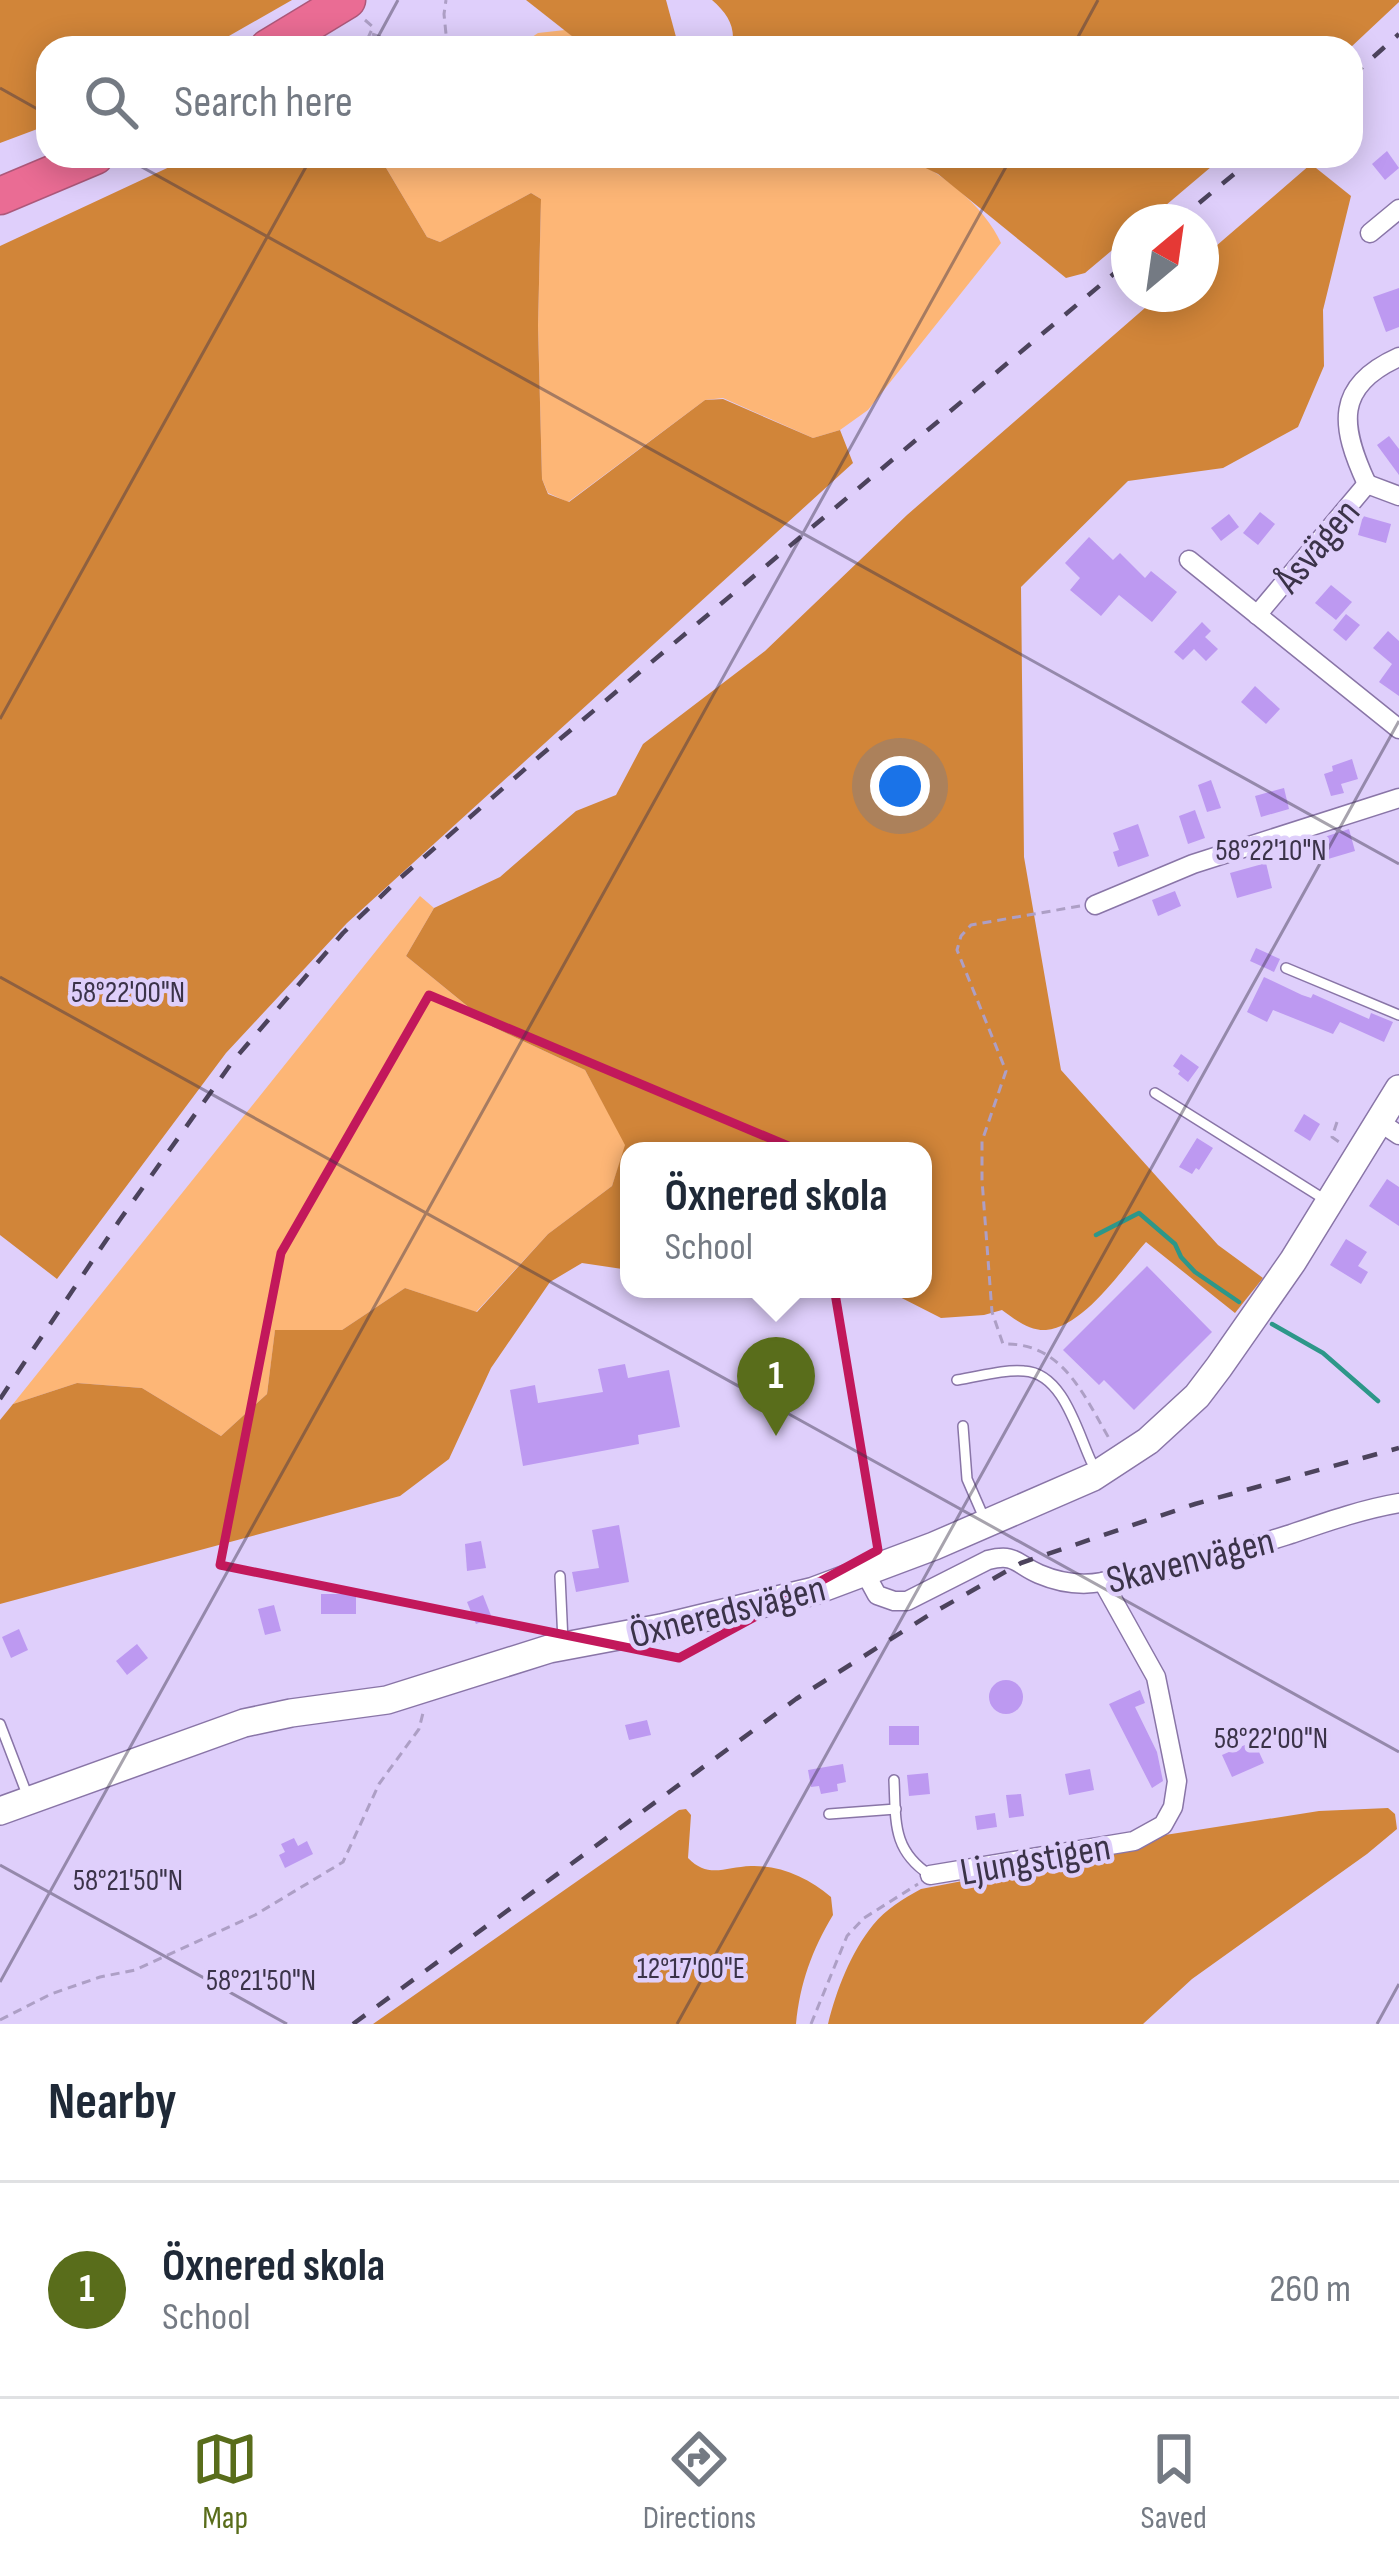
<!DOCTYPE html>
<meta charset="utf-8">
<style>
body{margin:0;font-family:"Sofia Sans Condensed",sans-serif;background:#f2f2f3;color:#1f2937}
.compass{position:absolute;left:1111px;top:204px;width:108px;height:108px;border-radius:50%;background:#fff;box-shadow:0 6px 30px #0003;rotate:29deg}
.you{position:absolute;left:900px;top:786px;width:42px;height:42px;margin:-30px;border:9px solid #fff;border-radius:50%;background:#1a73e8;box-shadow:0 0 0 18px #1a73e833}
.badge{display:grid;place-items:center;width:78px;height:78px;border-radius:50%;background:#596d1b;color:#fff;font-size:39px;font-weight:700}
.pin{position:absolute;translate:-50% -99px;filter:drop-shadow(0 3px 6px #0008)}
.pin::after{content:'';position:absolute;top:63px;width:42px;height:36px;background:inherit;clip-path:polygon(0 0,100% 0,50% 100%)}
.popup{position:absolute;left:620px;top:1142px;width:312px;height:156px;box-sizing:border-box;display:grid;place-content:center;border-radius:24px;background:#fff;filter:drop-shadow(0 3px 9px #0005);font-size:39px;white-space:nowrap;color:#747a83}
.popup b{font-size:45px;color:#1f2937}
.popup::after{content:'';position:absolute;left:50%;top:100%;margin-left:-24px;border:24px solid transparent;border-top-color:#fff}
.list{margin:0;padding:0;list-style:none}
h2{display:flex;justify-content:space-between;align-items:center;height:156px;margin:0;padding:0 48px;font-size:51px}
h2 small{font-size:39px;font-weight:400;color:#747a83}
.list li{display:grid;grid-template-columns:78px 1fr auto;gap:36px;align-items:center;box-sizing:border-box;height:216px;padding:0 48px;border-top:3px solid #e0e1e3}
.list b{display:block;font-size:45px;white-space:nowrap}
.list p{margin:0;font-size:39px;white-space:nowrap;color:#747a83}
.list em{font-size:39px;font-style:normal;color:#747a83}
.icon{flex:none;width:66px;height:66px;fill:none;stroke:currentColor;stroke-width:2;stroke-linecap:round;stroke-linejoin:round}
.map{position:relative;flex:none;width:1399px;height:2024px;overflow:hidden}
.search{position:absolute;background:#fff;box-shadow:0 6px 30px #0003;left:36px;right:36px;top:36px;height:132px;display:flex;align-items:center;gap:30px;box-sizing:border-box;padding:0 42px;border-radius:36px;color:#747a83;font-size:45px}
.sheet{height:372px;background:#fff}
nav{display:flex;justify-content:space-around;align-items:center;box-sizing:border-box;height:168px;border-top:3px solid #e0e1e3;background:#fff;font-size:33px;color:#747a83}
nav a{display:grid;justify-items:center;gap:6px}
nav .on{color:#596d1b}
.map>svg:first-child{display:block}
.green{fill:#fdb676}
.forest{fill:#d18539}
.lines{fill:none;stroke-linecap:round;stroke-linejoin:round}
.stream{stroke:#2d9789;stroke-width:4.5}
.building{fill:#bd99f1}
.lane-casing{stroke:#8975a7;stroke-width:12}
.street-casing{stroke:#8975a7;stroke-width:21}
.secondary-casing{stroke:#8975a7;stroke-width:30}
.highway-casing{stroke:#ad587a;stroke-width:39}
.path{stroke:#ad9fc5;stroke-width:3;stroke-dasharray:9 6;stroke-linecap:butt}
.lane{stroke:#fff;stroke-width:9}
.street{stroke:#fff;stroke-width:18}
.secondary{stroke:#fff;stroke-width:27}
.highway{stroke:#ea6c94;stroke-width:36}
.rail{stroke:#4c435c;stroke-width:4.5;stroke-dasharray:15 15;stroke-linecap:butt}
.marked{fill:none;stroke:#c2185b;stroke-width:9;stroke-linejoin:round}
.ticks{fill:none;stroke:#3b3349;stroke-width:3;stroke-opacity:0.45}
.labels{text-anchor:middle;stroke-width:9;stroke-linejoin:round;paint-order:stroke}
.street-label{font-size:39px;fill:#3b3349;stroke:#dfcffb}
.ticks-label{font-size:30px;text-anchor:middle;fill:#3b3349;stroke:#dfcffb;stroke-width:9;stroke-linejoin:round;paint-order:stroke}
</style>
<div class="map">
<svg width="1399" height="2024" viewBox="0 0 1399 2024">
<rect width="100%" height="100%" fill="#dfcffb"/>
<g class="green">
<polygon points="565,30 586,48 516,48 538,33"/>
<path d="M379,156H900C938,167 986,208 1001,243L868,410L840,430L813,438L723,398L705,400L568,502L548,493L542,479L538,326L541,199L531,193L440,242L427,237Z"/>
<polygon points="420,896 434,908 406,956 493,1027 585,1070 626,1145 612,1186 548,1234 476,1312 405,1288 342,1330 275,1331 267,1394 221,1436 142,1388 77,1383 13,1404"/>
</g>
<g class="forest">
<polygon points="0,0 292,0 208,48 48,48 48,125 0,143"/>
<polygon points="526,0 666,0 679,48 587,48"/>
<path d="M712,0H1399V2L1350,48H732C736,27 728,14 712,0Z"/>
<polygon points="193,156 379,156 427,237 440,242 531,193 541,199 538,326 542,479 548,494 569,502 705,400 723,399 813,438 840,430 853,463 347,923 226,1053 57,1279 0,1235 0,246"/>
<polygon points="901,156 1224,156 1146,222 1129,222 1129,236 1085,273 1066,278 938,174"/>
<path d="M1311,164L1351,196L1323,310L1324,366L1298,427L1223,468L1128,481L1021,587L1024,857L1061,1070L1218,1245L1263,1278L1235,1313L1146,1242C1121,1270 1085,1326 1046,1330C1030,1331 1014,1319 1002,1310L984,1315L941,1318L884,1289H923V1151H629V1270L582,1263L550,1282L491,1368L449,1459L400,1496L0,1604V1420L13,1404L77,1383L142,1388L221,1436L267,1394L275,1330H342L405,1288L477,1312L548,1234L612,1186L625,1145L585,1070L493,1027L406,956L434,908L500,877L576,811L616,795L643,744L765,651L907,515L1161,294H1201V259Z"/>
<path d="M1388,1808L1395,1814L1397,1829L1367,1854L1192,1979L1143,2024H828C836,1991 851,1952 873,1925C886,1909 903,1899 921,1889L1137,1847L1165,1835L1319,1811Z"/>
<path d="M686,1809L691,1815L688,1858C708,1879 725,1867 751,1866C780,1865 809,1878 831,1897L833,1915C812,1950 800,1983 796,2024H373L679,1810Z"/>
</g>
<g class="lines">
<g class="stream">
<polyline points="1096,1235 1139,1213 1175,1244 1181,1257 1195,1272 1239,1302"/>
<polyline points="1272,1324 1323,1353 1378,1401"/>
</g>
</g>
<g class="building">
<polygon points="1387,151 1399,168 1385,180 1372,164"/>
<polygon points="1399,288 1399,327 1386,332 1373,297"/>
<polygon points="1389,436 1399,449 1399,475 1377,445"/>
<polygon points="1260,512 1275,524 1258,545 1243,533"/>
<polygon points="1229,514 1239,527 1221,541 1211,528"/>
<polygon points="1363,516 1391,524 1386,543 1358,535"/>
<polygon points="1089,537 1113,560 1120,553 1145,578 1151,571 1177,592 1152,622 1119,595 1101,616 1070,590 1080,578 1065,563"/>
<polygon points="1331,585 1352,602 1336,620 1315,603"/>
<polygon points="1346,614 1360,625 1346,641 1333,630"/>
<polygon points="1202,622 1211,631 1205,637 1218,649 1206,661 1194,649 1183,660 1174,652"/>
<polygon points="1388,631 1399,641 1399,696 1379,682 1392,664 1373,648"/>
<polygon points="1255,686 1280,709 1266,724 1241,702"/>
<polygon points="1352,759 1358,779 1341,784 1344,793 1331,796 1324,774 1333,771 1332,766"/>
<polygon points="1211,780 1221,808 1207,812 1198,785"/>
<polygon points="1284,788 1289,809 1261,817 1255,796"/>
<polygon points="1195,810 1205,838 1188,844 1179,816"/>
<polygon points="1138,824 1149,856 1118,867 1113,852 1119,850 1113,833"/>
<polygon points="1349,829 1355,851 1318,862 1312,841"/>
<polygon points="1266,863 1272,888 1237,898 1230,873"/>
<polygon points="1175,891 1181,906 1158,916 1152,900"/>
<polygon points="1256,948 1280,959 1274,972 1250,961"/>
<polygon points="1264,977 1302,995 1311,998 1313,994 1369,1019 1371,1013 1393,1022 1384,1042 1340,1022 1333,1034 1273,1010 1267,1022 1247,1012"/>
<polygon points="1181,1054 1199,1067 1188,1082 1178,1074 1180,1071 1173,1066"/>
<polygon points="1304,1114 1320,1124 1310,1141 1294,1131"/>
<polygon points="1197,1138 1213,1148 1199,1170 1196,1168 1192,1174 1179,1167"/>
<polygon points="1387,1179 1399,1187 1399,1226 1369,1206"/>
<polygon points="1346,1239 1367,1252 1358,1266 1368,1272 1361,1284 1330,1265"/>
<polygon points="1147,1266 1212,1332 1134,1410 1104,1380 1099,1385 1063,1350"/>
<polygon points="625,1364 628,1378 669,1370 680,1427 638,1435 639,1444 523,1466 510,1390 535,1385 538,1403 603,1392 598,1369"/>
<polygon points="619,1525 629,1582 576,1592 572,1572 599,1568 592,1530"/>
<polygon points="481,1541 486,1568 467,1571 465,1544"/>
<rect x="321" y="1594" width="35" height="20"/>
<polygon points="483,1595 492,1618 476,1624 467,1602"/>
<polygon points="274,1605 281,1631 265,1635 258,1609"/>
<polygon points="19,1629 28,1650 11,1658 2,1637"/>
<polygon points="137,1644 148,1658 127,1675 116,1661"/>
<circle cx="1006" cy="1697" r="17"/>
<polygon points="1140,1690 1145,1703 1135,1707 1157,1752 1163,1781 1152,1788 1109,1704"/>
<polygon points="647,1720 651,1735 629,1740 625,1725"/>
<rect x="889" y="1726" width="30" height="19"/>
<polygon points="1254,1741 1264,1763 1232,1777 1222,1755"/>
<polygon points="843,1764 846,1782 837,1784 838,1791 821,1794 819,1786 811,1787 808,1770"/>
<polygon points="1090,1769 1094,1790 1069,1795 1065,1774"/>
<polygon points="928,1773 930,1794 909,1796 907,1775"/>
<polygon points="1021,1794 1024,1816 1009,1818 1006,1795"/>
<polygon points="995,1813 997,1827 977,1830 975,1816"/>
<polygon points="294,1838 298,1846 307,1841 313,1854 285,1868 279,1855 285,1852 281,1844"/>
</g>
<g class="lines">
<g class="lane-casing">
<g id="lane">
<polyline points="1286,968 1399,1015"/>
<polyline points="1155,1093 1324,1199"/>
<path d="M957,1380C978,1377 1003,1369 1024,1371C1063,1373 1077,1431 1091,1461"/>
<polyline points="963,1426 967,1479 984,1518"/>
<polyline points="560,1576 563,1642"/>
<polyline points="0,1724 28,1797"/>
<path d="M894,1780C896,1822 892,1850 930,1875"/>
<polyline points="829,1814 896,1809"/>
</g>
</g>
<g class="street-casing">
<g id="street">
<polyline points="1370,233 1399,209"/>
<path d="M1367,484C1340,426 1334,386 1399,357"/>
<polyline points="1367,484 1399,496"/>
<polyline points="1189,560 1399,729"/>
<polyline points="1257,615 1367,484"/>
<polyline points="1095,905 1193,864 1399,798"/>
<polyline points="1378,1121 1399,1135"/>
<path d="M865,1573L877,1595L894,1601H907L988,1560C1016,1553 1016,1564 1039,1574C1060,1583 1080,1586 1102,1582C1167,1573 1230,1553 1291,1534C1326,1522 1363,1509 1399,1503"/>
<polyline points="930,1875 1134,1841 1163,1825 1173,1807 1177,1781 1156,1677 1103,1582"/>
</g>
</g>
<g class="secondary-casing">
<polyline id="secondary" points="0,1811 244,1723 291,1713 387,1700 549,1649 661,1628 814,1591 934,1546 1093,1477 1148,1441 1197,1396 1219,1367 1293,1261 1399,1089"/>
</g>
<g class="highway-casing">
<g id="highway">
<polyline points="268,48 347,0"/>
<polyline points="0,196 95,156"/>
</g>
</g>
<g class="path">
<polyline points="372,34 413,48"/>
<polyline points="325,46 351,48 367,40 373,27 365,20"/>
<polyline points="445,48 447,44 444,14 446,0"/>
<path d="M1080,906L971,925L961,936L957,950L1006,1071L982,1141V1180L992,1312L1003,1344C1063,1342 1084,1396 1110,1440"/>
<polyline points="1337,1122 1332,1137 1342,1144"/>
<polyline points="0,2020 51,1994 100,1977 135,1970 255,1915 343,1862 379,1784 419,1729 423,1713"/>
<polyline points="811,2024 847,1936 864,1918 918,1884"/>
</g>
<use href="#lane" class="lane"/>
<use href="#street" class="street"/>
<use href="#secondary" class="secondary"/>
<use href="#highway" class="highway"/>
<g class="rail">
<polyline points="1351,77 1399,34"/>
<polyline points="1176,222 1256,156"/>
<polyline points="0,1399 119,1221 233,1061 343,933 398,880 541,755 1129,261"/>
<polyline points="353,2024 796,1699 929,1615 1021,1563 1195,1504 1399,1448"/>
</g>
</g>
<path class="marked" d="M429,995L812,1156L878,1550L679,1658L220,1565L281,1253Z"/>
<path class="ticks" d="M372,48L398,0M1072,48L1098,0M0,88L48,115M122,156L1399,864M0,719L312,156M0,977L1399,1752M0,1865L287,2024M0,1982L1012,156M677,2024L1399,721M1377,2024L1399,1984"/>
<g class="labels">
<g class="street-label">
<text transform="translate(1316 545) rotate(-50)" y="14">Åsvägen</text>
<text transform="translate(1190 1559) rotate(-14)" y="14">Skavenvägen</text>
<text transform="translate(727 1610) rotate(-14)" y="14">Öxneredsvägen</text>
<text transform="translate(1035 1858) rotate(-10)" y="14">Ljungstigen</text>
</g>
</g>
<g class="ticks-label">
<text x="1271" y="860">58°22'10"N</text>
<text x="128" y="1002">58°22'00"N</text>
<text x="1271" y="1748">58°22'00"N</text>
<text x="128" y="1890">58°21'50"N</text>
<text x="691" y="1978">12°17'00"E</text>
<text x="261" y="1990">58°21'50"N</text>
</g>
</svg>
<svg class="compass" viewBox="-18 -18 36 36"><path d="M0-13l5 13h-10z" fill="#e53935"/><path d="M0 13l5-13h-10z" fill="#747a83"/></svg>
<div class="you"></div>
<div class="pin badge" style="left:776px;top:1436px">1</div>
<div class="popup"><b>Öxnered skola</b>School</div>
<div class="search"><svg class="icon" aria-label="search" viewBox="0 0 24 24"><circle cx="10" cy="10" r="6"/><path d="M15 15l6 6"/></svg>Search here</div>
</div>
<section class="sheet">
<h2>Nearby<small></small></h2>
<ul class="list">
<li><span class="badge">1</span><div><b>Öxnered skola</b><p>School</p></div><em>260 m</em></li>
</ul>
</section>
<nav>
<a class="on"><svg class="icon" aria-label="map" viewBox="0 0 24 24"><path d="M3 6l6-2 6 2 6-2v14l-6 2-6-2-6 2zM9 4v14M15 6v14"/></svg>Map</a>
<a><svg class="icon" aria-label="directions" viewBox="0 0 24 24"><path d="M12 3l9 9-9 9-9-9zM9 14v-3h6M13 9l2 2-2 2"/></svg>Directions</a>
<a><svg class="icon" aria-label="saved" viewBox="0 0 24 24"><path d="M7 4h10v16l-5-4-5 4z"/></svg>Saved</a>
</nav>
